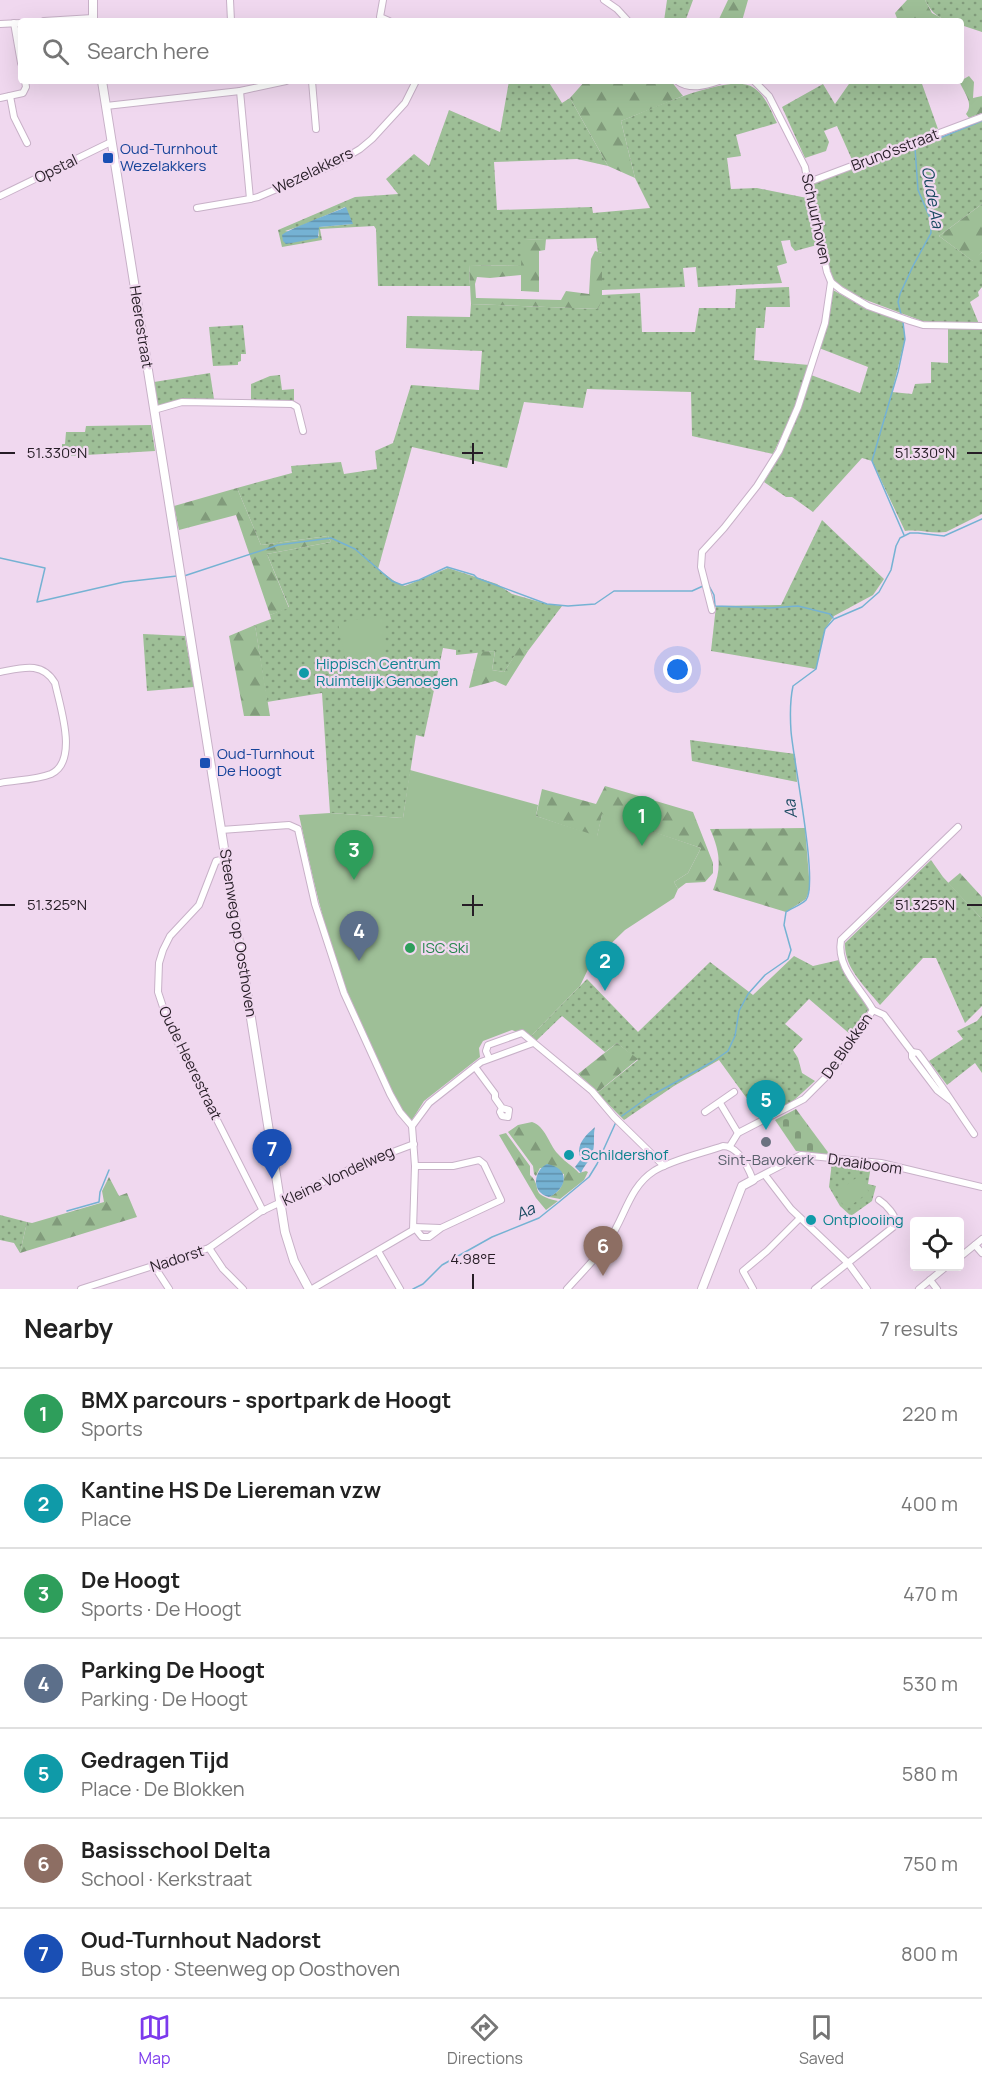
<!DOCTYPE html>
<meta charset="utf-8">
<style>
body{margin:0;font-family:Manrope,sans-serif;background:#f6f6f6;color:#222}
.controls{position:absolute;right:18px;bottom:18px;display:grid;overflow:hidden;border-radius:6px;box-shadow:0 6px 24px #0002}
.controls button{width:54px;height:54px;display:grid;place-items:center;padding:0;border:0;border-bottom:2px solid #e0e0e0;background:#fff;color:#222;font:30px sans-serif}
.you{position:absolute;left:678px;top:670px;width:21px;height:21px;margin:-15px;border:4px solid #fff;border-radius:50%;background:#1a73e8;box-shadow:0 0 0 9px #1a73e833}
.badge{display:grid;place-items:center;width:39px;height:39px;border-radius:50%;background:#7c3aed;color:#fff;font-size:20px;font-weight:700}
.pin{position:absolute;translate:-50% -50px;filter:drop-shadow(0 2px 3px #0008)}
.pin::after{content:'';position:absolute;top:32px;width:21px;height:18px;background:inherit;clip-path:polygon(0 0,100% 0,50% 100%)}
.list{margin:0;padding:0;list-style:none}
h2{display:flex;justify-content:space-between;align-items:center;height:78px;margin:0;padding:0 24px;font-size:26px}
h2 small{font-size:20px;font-weight:400;color:#767676}
.list li{display:grid;grid-template-columns:39px 1fr auto;gap:18px;align-items:center;box-sizing:border-box;height:90px;padding:0 24px;border-top:2px solid #e0e0e0}
.list b{display:block;font-size:22px;white-space:nowrap}
.list p{margin:0;font-size:20px;white-space:nowrap;color:#767676}
.list em{font-size:20px;font-style:normal;color:#767676}
.icon{flex:none;width:33px;height:33px;fill:none;stroke:currentColor;stroke-width:2;stroke-linecap:round;stroke-linejoin:round}
.map{position:relative;flex:none;width:982px;height:1289px;overflow:hidden}
.search{position:absolute;background:#fff;box-shadow:0 6px 24px #0002;left:18px;right:18px;top:18px;height:66px;display:flex;align-items:center;gap:15px;box-sizing:border-box;padding:0 21px;border-radius:6px;color:#767676;font-size:22px}
.sheet{height:708px;background:#fff}
nav{display:flex;justify-content:space-around;align-items:center;box-sizing:border-box;height:84px;border-top:2px solid #e0e0e0;background:#fff;font-size:16px;color:#767676}
nav a{display:grid;justify-items:center;gap:3px}
nav .on{color:#7c3aed}
.map>svg:first-child{display:block}
.green{fill:url(#green-dots);fill-rule:evenodd}
.forest{fill:url(#forest-firs)}
.cemetery{fill:url(#cemetery-stones)}
.pitch{fill:#9ebf97}
.water{fill:url(#water-rules)}
.lines{fill:none;stroke-linecap:round;stroke-linejoin:round}
.stream{stroke:#75b2d3;stroke-width:1.5}
.street-casing{stroke:#c8b1c8;stroke-width:8}
.secondary-casing{stroke:#c8b1c8;stroke-width:10}
.street{stroke:#fff;stroke-width:6}
.secondary{stroke:#fff;stroke-width:8}
.ticks{fill:none;stroke:#261d26;stroke-width:2}
.transit-dot{fill:#1a4fb4;stroke:#f0d8ef;stroke-width:2}
.culture-dot{fill:#0f9aa8;stroke:#f0d8ef;stroke-width:2}
.leisure-dot{fill:#2e9e5b;stroke:#f0d8ef;stroke-width:2}
.worship-dot{fill:#6b7280;stroke:#f0d8ef;stroke-width:2}
.labels{text-anchor:middle;stroke-width:4.5;stroke-linejoin:round;paint-order:stroke}
.transit-label{font-size:15px;fill:#164399;stroke:#f0d8ef;text-anchor:start}
.street-label{font-size:15px;fill:#261d26;stroke:#f0d8ef}
.culture-label{font-size:15px;fill:#0d838f;stroke:#f0d8ef;text-anchor:start}
.leisure-label{font-size:15px;fill:#27864d;stroke:#f0d8ef;text-anchor:start}
.worship-label{font-size:15px;fill:#5b616d;stroke:#f0d8ef}
.water-label{font-size:16px;font-style:italic;fill:#17485f;stroke:#f0d8ef}
.ticks-label{font-size:15px;text-anchor:middle;fill:#261d26;stroke:#f0d8ef;stroke-width:4.5;stroke-linejoin:round;paint-order:stroke}
</style>
<div class="map">
<svg width="982" height="1289" viewBox="0 0 982 1289">
<defs>
<pattern id="green-dots" width="8" height="8" patternUnits="userSpaceOnUse" patternTransform="scale(1.5)"><rect width="8" height="8" fill="#9ebf97"/><path d="M2 2h.1M6 6h.1" fill="none" stroke="#819b7b" stroke-width="1.8" stroke-linecap="round"/></pattern>
<pattern id="forest-firs" width="22" height="20" patternUnits="userSpaceOnUse" patternTransform="scale(1.5)"><rect width="22" height="20" fill="#9ebf97"/><path d="M5 1l3.5 6h-7zM16 11l3.5 6h-7z" fill="#819b7b"/></pattern>
<pattern id="cemetery-stones" width="16" height="16" patternUnits="userSpaceOnUse" patternTransform="scale(1.5)"><rect width="16" height="16" fill="#9ebf97"/><path d="M2 7V4a2 2 0 0 1 4 0v3zM10 15v-3a2 2 0 0 1 4 0v3z" fill="#819b7b"/></pattern>
<pattern id="water-rules" width="6" height="5" patternUnits="userSpaceOnUse" patternTransform="scale(1.5)"><rect width="6" height="5" fill="#75b2d3"/><path d="M0 2.5h6" fill="none" stroke="#6090ab"/></pattern>
</defs>
<rect width="100%" height="100%" fill="#f0d8ef"/>
<g class="green">
<polygon points="667,0 693,0 686,19 689,21 664,21"/>
<path d="M925,0H982V32L961,25V21C942,21 934,17 925,0Z"/>
<path d="M509,81H548L562,103L570,98L608,166L577,159L494,162L497,210L592,207L593,213L650,208L635,178L621,121C647,111 731,71 754,88C766,96 771,111 777,123L736,135L741,156L727,158L731,189L757,188L807,198L817,245L795,251L791,246L790,240L781,241L787,263L777,266L782,283L698,287L696,267L683,268L685,287L602,290V253L598,252L596,238L523,240L522,266L469,265L470,286H378L376,229L374,226L320,229L322,240L282,247L278,230L355,197L398,194L386,179L414,154L429,166L449,110L500,132ZM345,207L352,224L319,227L318,228L319,236L285,231L301,226Z"/>
<polygon points="851,81 921,81 938,129 853,162 837,126 824,131 829,142 826,151 805,158 782,107 823,84 835,104"/>
<polygon points="982,121 982,204 939,236 973,261 982,252 982,287 978,292 979,296 970,302 979,324 947,324 922,321 858,297 838,284 832,279 812,188 814,182 912,145 916,148"/>
<polygon points="789,287 790,307 766,307 764,328 756,328 754,360 809,365 793,412 773,454 692,436 691,392 587,389 583,408 524,402 507,468 412,447 378,569 397,583 405,586 448,568 497,584 512,594 547,604 562,606 528,651 520,648 504,672 492,670 495,651 456,655 456,650 443,648 424,737 416,735 403,818 330,813 322,693 267,702 255,625 271,619 270,615 289,607 267,554 331,542 328,536 261,545 237,488 292,473 291,466 341,462 344,474 377,469 375,451 393,443 411,385 479,390 482,351 406,348 407,316 470,317 471,304 598,309 602,295 640,293 642,332 695,332 699,308 735,308 736,289"/>
<path d="M833,290L862,306L903,322L905,339L892,392L912,394L915,384L931,383V362L948,363V328L982,327V514L946,532C932,534 919,529 905,531L872,461L862,458L813,512L792,497H786L764,482L782,450L811,375L860,393L868,367L819,348Z"/>
<polygon points="243,325 246,354 241,354 241,361 238,362 238,365 213,366 209,327"/>
<polygon points="210,373 214,399 185,399 160,407 158,405 154,382"/>
<polygon points="280,375 282,390 294,389 294,402 251,400 251,384 270,376"/>
<polygon points="151,425 155,451 69,456 68,450 62,451 62,444 65,444 66,432 85,432 86,426"/>
<polygon points="822,520 884,579 873,595 834,616 825,629 816,669 711,651 716,606 781,605"/>
<polygon points="143,634 185,636 194,687 147,691"/>
<polygon points="690,740 795,754 797,782 692,761"/>
<path d="M931,860L943,877L982,919V1006L965,1023L936,958H923L880,1005C865,986 844,968 845,943Z"/>
<polygon points="794,956 813,966 839,960 868,1006 868,1010 851,1035 809,999 785,1024 803,1039 793,1050 798,1058 802,1073 815,1081 792,1102 761,1118 719,1060 674,1086 624,1120 597,1093 638,1060 617,1043 605,1052 562,1016 536,1041 531,1036 587,979 638,1032 710,962 753,995"/>
<polygon points="982,1015 982,1073 975,1063 947,1085 929,1061 963,1039 957,1031 977,1021"/>
<polygon points="832,1162 871,1166 868,1184 876,1186 872,1201 851,1216 840,1206 829,1187"/>
<polygon points="0,1215 27,1222 20,1253 14,1243 0,1240"/>
</g>
<g class="forest">
<polygon points="728,0 748,0 742,21 725,21 719,19"/>
<polygon points="907,0 925,0 932,13 943,19 941,21 898,21 895,13"/>
<path d="M969,76L974,82L973,98L982,96V113L969,118L966,114C974,104 965,94 960,83L962,80Z"/>
<polygon points="585,81 671,81 683,96 621,121 635,178 608,166 570,98"/>
<polygon points="982,204 982,252 974,262 939,236"/>
<polygon points="546,239 545,250 539,251 539,292 521,291 521,275 490,278 477,277 475,284 476,298 561,300 566,291 589,294 591,259 595,251 602,253 602,300 598,309 471,304 469,265 521,266 522,240"/>
<polygon points="237,488 261,545 328,536 331,542 267,554 289,608 270,615 236,515 179,530 174,506"/>
<polygon points="255,625 270,716 244,716 229,636"/>
<polygon points="520,647 528,651 506,686 495,681 469,688 478,652 495,651 492,670 504,672"/>
<polygon points="605,786 693,812 713,863 713,873 705,882 686,883 678,889 674,882 688,873 701,848 602,815 597,837 536,816 542,789 596,804"/>
<path d="M805,828L810,889L806,899L786,912L713,890C722,868 720,851 710,829Z"/>
<polygon points="960,873 982,897 982,919 948,883"/>
<polygon points="617,1043 638,1059 598,1092 578,1074"/>
<path d="M532,1122C546,1127 548,1143 558,1154C565,1162 573,1166 579,1173L586,1171L588,1172L584,1180L560,1199L549,1197C559,1192 564,1186 564,1174L540,1168L536,1176L534,1174L533,1166L508,1132L518,1125Z"/>
<path d="M506,1133L530,1166V1175C544,1188 527,1194 558,1201L546,1210L536,1198L499,1135Z"/>
<polygon points="109,1177 119,1196 127,1193 137,1217 20,1253 27,1222 32,1223 104,1202 102,1191"/>
</g>
<polygon class="cemetery" points="796,1109 830,1155 796,1151 775,1120"/>
<g class="pitch">
<polygon points="382,615 384,616 384,667 360,682 350,684 338,623"/>
<path d="M410,770L538,805L536,816L597,836L602,814L701,848L688,873L674,882L678,889L674,898L625,930L591,963L580,986L531,1036L525,1032H517L512,1030L483,1041L479,1048L480,1057L424,1101L412,1120L408,1119L402,1112C376,1060 350,1007 333,952C319,907 309,861 299,815L330,813L403,818Z"/>
<polygon points="859,1176 869,1192 846,1209 835,1193"/>
</g>
<g class="water">
<path d="M346,207L353,224L319,227L318,238L286,244L283,241L282,235C286,230 335,212 346,207Z"/>
<path d="M595,1127C593,1134 595,1143 593,1151C591,1160 584,1165 581,1173L575,1167L581,1159C575,1145 585,1136 595,1127Z"/>
<path d="M547,1164C570,1168 568,1188 549,1197C531,1193 533,1171 547,1164Z"/>
</g>
<g class="lines">
<g class="stream">
<polyline points="901,314 898,302 900,294 913,266 931,233 930,218 918,190 915,148 982,121"/>
<polyline points="903,322 905,339 898,372 872,461 904,535"/>
<polyline points="0,558 45,568 37,602 124,582 177,576"/>
<polyline points="184,576 278,545 331,538 355,549 392,581 402,585 419,580 447,567 474,575 477,578 547,604 568,606 595,604 614,591 692,591 703,586"/>
<polyline points="708,584 714,595 715,606 770,608 798,606 830,614 833,618"/>
<path d="M622,1116L647,1098L712,1062L728,1051L735,1036L739,1011L748,994L765,975L788,959L791,950L784,925L786,912C792,908 801,905 806,900C819,884 793,759 791,731C790,716 790,700 793,686L816,669L825,629L834,619L862,607L879,592L891,570L896,546L900,538L910,533H918L944,536L982,519"/>
<polyline points="67,1211 99,1202 100,1192 109,1170"/>
<polyline points="413,1289 423,1284 442,1265 492,1237 539,1218 559,1202 589,1177 597,1164 616,1122"/>
</g>
<g class="street-casing">
<g id="street">
<polyline points="230,0 231,21"/>
<polyline points="383,0 380,17 389,21"/>
<polyline points="604,0 617,9 628,21"/>
<polyline points="44,21 93,18"/>
<polyline points="14,23 21,63"/>
<polyline points="0,24 21,23"/>
<polyline points="312,81 316,129"/>
<path d="M677,81C690,90 705,86 719,81"/>
<polyline points="754,81 769,96 805,167 810,196 827,272 831,282 841,290 868,306 910,321 923,325 982,326"/>
<polyline points="240,91 250,199 258,197 335,164 360,149 372,139 405,103 416,81"/>
<polyline points="10,96 14,117 27,143"/>
<polyline points="0,98 23,93 26,87 25,81"/>
<polyline points="106,106 240,91 286,81"/>
<polyline points="809,182 982,117"/>
<polyline points="0,196 111,142"/>
<polyline points="197,208 250,199"/>
<polyline points="154,410 182,402 292,404 297,407 303,431"/>
<polyline points="712,610 701,567 702,552 724,528 757,486 779,451 798,407 825,323 831,282"/>
<path d="M0,672C22,668 42,661 55,683C60,707 79,761 51,774C36,780 16,780 0,783"/>
<polyline points="221,830 289,825 298,829 315,904 344,993 390,1094 400,1112 412,1126"/>
<polyline points="226,859 216,861 199,905 170,936 163,950 159,963 158,992 169,1025 263,1211"/>
<path d="M873,1010C861,988 836,968 841,940L958,827"/>
<polyline points="873,1010 884,1015 912,1052 912,1057 937,1090 950,1100"/>
<path d="M912,1052L918,1053C938,1079 955,1107 974,1134"/>
<polyline points="489,1058 486,1051 488,1045 522,1033 592,1091 614,1117 664,1166"/>
<polyline points="475,1067 495,1094 495,1098 502,1108 500,1112 502,1116 508,1117 509,1110 502,1108"/>
<polyline points="720,1103 738,1133"/>
<polyline points="705,1112 734,1092"/>
<polyline points="412,1126 429,1103 481,1062 533,1043"/>
<polyline points="730,1146 738,1133 804,1099 827,1076 843,1056 873,1010"/>
<polyline points="765,1175 791,1209 848,1263 867,1289"/>
<polyline points="414,1227 422,1237 429,1237 441,1228 501,1200 484,1164 479,1160 453,1166 415,1166"/>
<polyline points="414,1227 440,1228"/>
<polyline points="975,1245 982,1253"/>
<polyline points="209,1248 223,1269 243,1289"/>
<polyline points="378,1251 400,1289"/>
<polyline points="960,1257 982,1239"/>
<polyline points="154,1266 169,1289"/>
<polyline points="930,1280 937,1289"/>
<polyline points="81,1289 209,1248 260,1212 361,1164 414,1144"/>
<polyline points="312,1289 413,1230 415,1166 412,1126"/>
<path d="M567,1289C581,1273 597,1258 609,1240C625,1217 629,1187 654,1171C671,1160 703,1153 723,1146C738,1146 748,1167 753,1180L801,1155L881,1163L982,1187"/>
<polyline points="753,1289 743,1271 767,1251 800,1218"/>
<path d="M815,1289L897,1224C895,1215 887,1205 879,1200"/>
<polyline points="919,1289 947,1266"/>
</g>
</g>
<g class="secondary-casing">
<g id="secondary">
<polyline points="93,0 93,21"/>
<polyline points="102,81 285,1232 294,1261 309,1289"/>
<polyline points="702,1289 742,1186 753,1180"/>
</g>
</g>
<use href="#street" class="street"/>
<use href="#secondary" class="secondary"/>
</g>
<path class="ticks" d="M473,443V464M0,453H15M462,453H483M967,453H982M473,895V916M0,905H15M462,905H483M967,905H982M473,1274V1289"/>
<g class="transit-dot">
<rect x="102" y="152" width="12" height="12" rx="3"/>
<rect x="199" y="757" width="12" height="12" rx="3"/>
</g>
<g class="culture-dot">
<circle cx="304" cy="673" r="6"/>
<circle cx="569" cy="1155" r="6"/>
<circle cx="811" cy="1220" r="6"/>
</g>
<circle class="leisure-dot" cx="410" cy="948" r="6"/>
<circle class="worship-dot" cx="766" cy="1142" r="6"/>
<g class="labels">
<g class="transit-label">
<text x="120" y="154">Oud-Turnhout<tspan x="120" dy="17">Wezelakkers</tspan></text>
<text x="217" y="759">Oud-Turnhout<tspan x="217" dy="17">De Hoogt</tspan></text>
</g>
<g class="street-label">
<text transform="translate(895 150) rotate(-21)" y="5">Bruno'sstraat</text>
<text transform="translate(56 169) rotate(-26)" y="5">Opstal</text>
<text transform="translate(313 171) rotate(-26)" y="5">Wezelakkers</text>
<text transform="translate(816 219) rotate(78)" y="5">Schuurhoven</text>
<text transform="translate(141 327) rotate(81)" y="5">Heerestraat</text>
<text transform="translate(238 933) rotate(81)" y="5">Steenweg op Oosthoven</text>
<text transform="translate(847 1046) rotate(-55)" y="5">De Blokken</text>
<text transform="translate(190 1063) rotate(64)" y="5">Oude Heerestraat</text>
<text transform="translate(865 1164) rotate(8)" y="5">Draaiboom</text>
<text transform="translate(338 1176) rotate(-25)" y="5">Kleine Vondelweg</text>
<text transform="translate(177 1259) rotate(-18)" y="5">Nadorst</text>
</g>
<g class="culture-label">
<text x="316" y="669">Hippisch Centrum<tspan x="316" dy="17">Ruimtelijk Genoegen</tspan></text>
<text x="581" y="1160">Schildershof</text>
<text x="823" y="1225">Ontplooiing</text>
</g>
<g class="leisure-label">
<text x="422" y="953">ISC Ski</text>
</g>
<g class="worship-label">
<text x="766" y="1165">Sint-Bavokerk</text>
</g>
<g class="water-label">
<text transform="translate(933 197) rotate(80)" y="6">Oude Aa</text>
<text transform="translate(790 809) rotate(-97)" y="6">Aa</text>
<text transform="translate(525 1211) rotate(-25)" y="6">Aa</text>
</g>
</g>
<g class="ticks-label">
<text x="57" y="458">51.330°N</text>
<text x="925" y="458">51.330°N</text>
<text x="57" y="910">51.325°N</text>
<text x="925" y="910">51.325°N</text>
<text x="473" y="1264">4.98°E</text>
</g>
</svg>
<div class="controls">
<button><svg class="icon" aria-label="locate" viewBox="0 0 24 24"><circle cx="12" cy="12" r="6"/><path d="M12 2v4M12 18v4M2 12h4M18 12h4"/></svg></button>
</div>
<div class="you"></div>
<div class="pin badge" style="left:642px;top:846px;background:#2e9e5b">1</div>
<div class="pin badge" style="left:605px;top:991px;background:#0f9aa8">2</div>
<div class="pin badge" style="left:354px;top:880px;background:#2e9e5b">3</div>
<div class="pin badge" style="left:359px;top:961px;background:#5c6f8a">4</div>
<div class="pin badge" style="left:766px;top:1130px;background:#0f9aa8">5</div>
<div class="pin badge" style="left:603px;top:1276px;background:#8d6e63">6</div>
<div class="pin badge" style="left:272px;top:1179px;background:#1a4fb4">7</div>
<div class="search"><svg class="icon" aria-label="search" viewBox="0 0 24 24"><circle cx="10" cy="10" r="6"/><path d="M15 15l6 6"/></svg>Search here</div>
</div>
<section class="sheet">
<h2>Nearby<small>7 results</small></h2>
<ul class="list">
<li><span class="badge" style="background:#2e9e5b">1</span><div><b>BMX parcours - sportpark de Hoogt</b><p>Sports</p></div><em>220 m</em></li>
<li><span class="badge" style="background:#0f9aa8">2</span><div><b>Kantine HS De Liereman vzw</b><p>Place</p></div><em>400 m</em></li>
<li><span class="badge" style="background:#2e9e5b">3</span><div><b>De Hoogt</b><p>Sports · De Hoogt</p></div><em>470 m</em></li>
<li><span class="badge" style="background:#5c6f8a">4</span><div><b>Parking De Hoogt</b><p>Parking · De Hoogt</p></div><em>530 m</em></li>
<li><span class="badge" style="background:#0f9aa8">5</span><div><b>Gedragen Tijd</b><p>Place · De Blokken</p></div><em>580 m</em></li>
<li><span class="badge" style="background:#8d6e63">6</span><div><b>Basisschool Delta</b><p>School · Kerkstraat</p></div><em>750 m</em></li>
<li><span class="badge" style="background:#1a4fb4">7</span><div><b>Oud-Turnhout Nadorst</b><p>Bus stop · Steenweg op Oosthoven</p></div><em>800 m</em></li>
</ul>
</section>
<nav>
<a class="on"><svg class="icon" aria-label="map" viewBox="0 0 24 24"><path d="M3 6l6-2 6 2 6-2v14l-6 2-6-2-6 2zM9 4v14M15 6v14"/></svg>Map</a>
<a><svg class="icon" aria-label="directions" viewBox="0 0 24 24"><path d="M12 3l9 9-9 9-9-9zM9 14v-3h6M13 9l2 2-2 2"/></svg>Directions</a>
<a><svg class="icon" aria-label="saved" viewBox="0 0 24 24"><path d="M7 4h10v16l-5-4-5 4z"/></svg>Saved</a>
</nav>
